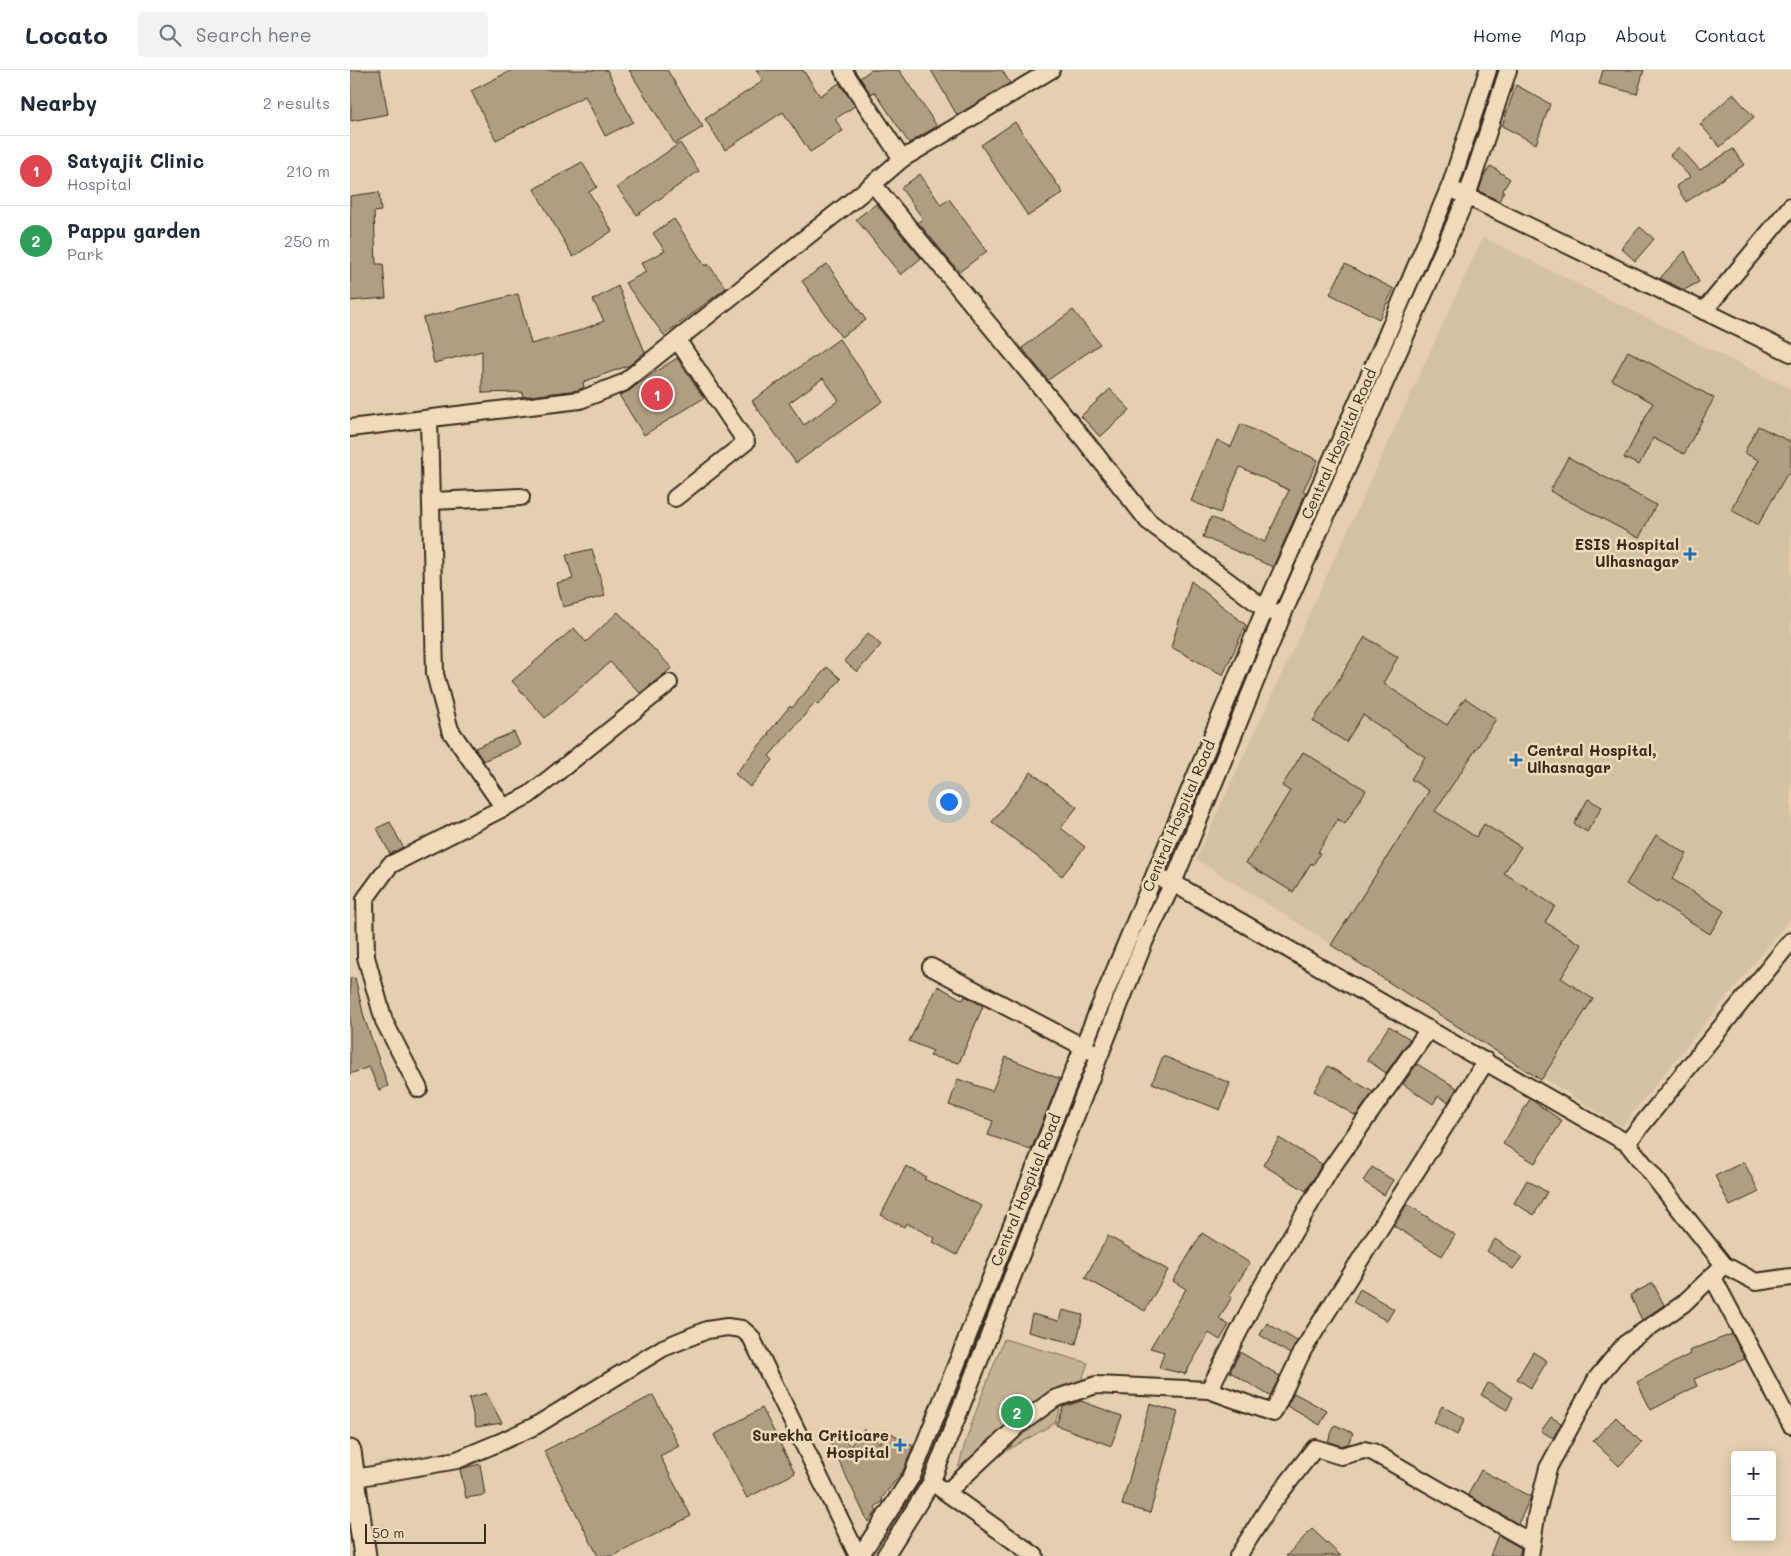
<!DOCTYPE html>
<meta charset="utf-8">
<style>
body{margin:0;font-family:Mali,sans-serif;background:#f2f2f3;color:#1f2937}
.controls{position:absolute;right:15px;bottom:15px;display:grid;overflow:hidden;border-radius:5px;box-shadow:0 2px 12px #0003}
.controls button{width:45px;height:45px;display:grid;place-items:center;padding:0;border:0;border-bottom:1px solid #e0e1e3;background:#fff;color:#1f2937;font:25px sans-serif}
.scale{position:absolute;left:15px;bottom:12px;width:121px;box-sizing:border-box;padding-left:5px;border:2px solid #3b2a1e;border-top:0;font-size:14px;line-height:18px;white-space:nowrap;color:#3b2a1e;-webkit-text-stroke:4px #efdbb9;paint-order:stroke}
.you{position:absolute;left:598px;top:731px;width:18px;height:18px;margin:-12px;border:4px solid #fff;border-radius:50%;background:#1a73e8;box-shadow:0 0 0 8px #1a73e833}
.badge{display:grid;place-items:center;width:32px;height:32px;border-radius:50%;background:#b45309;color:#fff;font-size:16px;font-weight:700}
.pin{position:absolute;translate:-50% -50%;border:2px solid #fff;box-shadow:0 1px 5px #0006}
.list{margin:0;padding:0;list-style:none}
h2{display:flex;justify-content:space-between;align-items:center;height:65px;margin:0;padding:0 20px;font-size:21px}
h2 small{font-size:16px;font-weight:400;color:#747a83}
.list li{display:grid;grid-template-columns:32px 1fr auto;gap:15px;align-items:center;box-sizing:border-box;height:70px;padding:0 20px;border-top:1px solid #e0e1e3}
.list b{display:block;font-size:19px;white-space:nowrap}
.list p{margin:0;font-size:16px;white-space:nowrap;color:#747a83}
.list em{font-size:16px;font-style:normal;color:#747a83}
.icon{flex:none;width:28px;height:28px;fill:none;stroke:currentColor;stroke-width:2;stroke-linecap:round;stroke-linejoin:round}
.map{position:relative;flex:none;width:1441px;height:1486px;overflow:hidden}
header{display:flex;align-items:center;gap:30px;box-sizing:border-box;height:70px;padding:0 25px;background:#fff;border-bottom:1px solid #e0e1e3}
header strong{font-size:24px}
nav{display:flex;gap:28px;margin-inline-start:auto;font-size:18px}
.search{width:350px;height:45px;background:#f2f2f3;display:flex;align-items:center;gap:12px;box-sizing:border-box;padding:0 18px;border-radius:5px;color:#747a83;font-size:19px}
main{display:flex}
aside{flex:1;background:#fff}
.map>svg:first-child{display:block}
.built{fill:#d4c1a2}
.green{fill:#c5b295;stroke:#806e5a}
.building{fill:#b09d82;stroke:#3b2a1e;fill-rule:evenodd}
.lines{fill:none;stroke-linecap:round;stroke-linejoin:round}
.minor-casing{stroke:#3b2a1e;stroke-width:20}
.major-casing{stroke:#3b2a1e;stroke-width:25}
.minor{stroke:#efdbb9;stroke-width:16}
.major{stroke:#efdbb9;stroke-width:21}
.poi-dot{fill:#1f6fb2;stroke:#efdbb9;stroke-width:2}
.labels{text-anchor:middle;stroke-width:5;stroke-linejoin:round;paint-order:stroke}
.street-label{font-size:15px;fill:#3b2a1e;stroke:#efdbb9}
.poi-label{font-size:15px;font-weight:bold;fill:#3b2a1e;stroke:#efdbb9;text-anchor:end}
</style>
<header>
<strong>Locato</strong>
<div class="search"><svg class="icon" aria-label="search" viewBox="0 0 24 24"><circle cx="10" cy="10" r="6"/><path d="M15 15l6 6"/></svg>Search here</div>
<nav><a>Home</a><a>Map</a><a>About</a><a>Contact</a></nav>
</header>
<main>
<aside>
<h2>Nearby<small>2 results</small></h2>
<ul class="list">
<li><span class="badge" style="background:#e0444e">1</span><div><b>Satyajit Clinic</b><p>Hospital</p></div><em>210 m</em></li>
<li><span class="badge" style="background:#2e9e5b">2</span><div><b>Pappu garden</b><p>Park</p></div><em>250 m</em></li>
</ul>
</aside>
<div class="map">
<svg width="1441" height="1486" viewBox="0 0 1441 1486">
<rect width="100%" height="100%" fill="#e4d0b0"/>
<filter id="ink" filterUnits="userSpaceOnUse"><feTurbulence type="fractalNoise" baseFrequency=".02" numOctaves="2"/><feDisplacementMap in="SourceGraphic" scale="10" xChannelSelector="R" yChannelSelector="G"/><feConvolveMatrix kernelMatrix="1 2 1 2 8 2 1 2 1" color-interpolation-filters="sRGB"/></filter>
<g filter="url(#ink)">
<polygon class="built" points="1133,167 1441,319 1441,848 1271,1057 846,789"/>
<path class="green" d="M654,1269L738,1293L726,1326L715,1323L705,1353L639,1391L607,1403C618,1357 637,1313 654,1269Z"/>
<g class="building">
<polygon points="0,0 30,0 38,44 1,51"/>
<polygon points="162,0 257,0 283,52 255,66 235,26 146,70 121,21"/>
<polygon points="279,0 317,0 353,57 325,74"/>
<polygon points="406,0 453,0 470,26 489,13 505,36 485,49 493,61 460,82 433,42 375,80 355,49 413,11"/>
<polygon points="521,0 549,0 587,56 559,73 525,22 521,24 510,8"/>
<polygon points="581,0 652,0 660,13 607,45"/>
<polygon points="1253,0 1294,0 1287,24 1249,14"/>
<polygon points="1166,15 1200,34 1186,74 1152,56"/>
<polygon points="1383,24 1404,47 1370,77 1350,54"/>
<polygon points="665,52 713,123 678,146 631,75"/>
<polygon points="330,73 349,101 287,145 267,117"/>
<polygon points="1329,77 1350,100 1383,79 1394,95 1336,132 1326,116 1340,107 1320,85"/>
<polygon points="232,92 247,117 239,122 262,161 223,187 184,119"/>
<polygon points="1141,96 1160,109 1153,120 1154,121 1149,131 1129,121 1134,105"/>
<polygon points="570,104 591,135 599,129 637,181 609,202 568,152 573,149 551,118"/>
<polygon points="29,122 31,141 24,142 26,194 33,194 36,228 0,231 0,126"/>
<polygon points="526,134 571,188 551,205 506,149"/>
<polygon points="324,149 355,196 358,194 376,218 314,265 275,213 296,202 291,193 315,181 303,163"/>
<polygon points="1290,157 1304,169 1285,191 1271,178"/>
<polygon points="1335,181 1349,212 1334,220 1310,208"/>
<polygon points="477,194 516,250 491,267 452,211"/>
<polygon points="995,194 1044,219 1029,249 980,224"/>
<polygon points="268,216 295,282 280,295 233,312 234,317 228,320 173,327 172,322 132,323 132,281 84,293 73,248 168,224 181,274 228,261 254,251 243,230"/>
<polygon points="723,240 750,274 698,310 672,278"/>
<path d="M489,269L533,331L446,393L402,331ZM473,308L489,330L454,355L439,333Z"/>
<polygon points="1278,281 1364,328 1334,384 1303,368 1289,395 1274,388 1303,333 1262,310"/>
<polygon points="327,288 354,328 294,365 269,325 279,321 296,308"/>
<polygon points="760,319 780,340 750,367 731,346"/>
<polygon points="891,354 968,390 953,421 956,422 923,497 853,467 861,447 915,472 939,420 890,397 870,443 841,431 867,370 881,377"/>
<polygon points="1408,356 1441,372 1441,406 1437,404 1408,455 1381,440 1409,390 1394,383"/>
<polygon points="1218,387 1306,435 1289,468 1200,421"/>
<polygon points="242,479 255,526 213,537 207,513 223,509 216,485"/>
<polygon points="841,511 896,555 873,605 821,577"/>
<polygon points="268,542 322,598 290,623 260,592 195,648 162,611 224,558 236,572"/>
<polygon points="518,563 531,575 507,602 494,591"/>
<polygon points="1015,567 1048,587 1033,613 1097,655 1115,628 1146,649 1085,741 1126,767 1134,754 1171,777 1154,803 1205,836 1195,852 1232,875 1211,908 1243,929 1191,1010 981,875 1079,721 1061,709 1075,687 1013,645 996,672 963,651"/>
<polygon points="477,597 491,609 468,635 465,633 419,686 423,690 400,717 385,704 419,664 418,663 440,636 442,638"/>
<polygon points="164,662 170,675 133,691 125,678"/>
<polygon points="953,682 1016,720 995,754 988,749 968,782 970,783 963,795 961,793 943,822 896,793 940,721 932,716"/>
<polygon points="681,702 727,737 711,758 735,777 712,806 642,752"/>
<polygon points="1238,729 1252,737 1237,762 1224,754"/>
<polygon points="40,752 53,777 40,784 27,758"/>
<polygon points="1306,765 1337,784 1322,809 1374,841 1360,864 1308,831 1307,833 1276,814"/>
<polygon points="5,908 14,947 38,1016 29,1020 19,997 0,1004 0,909"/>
<polygon points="588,916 613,930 615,926 633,936 609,993 580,986 583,981 559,971"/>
<polygon points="1039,956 1060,969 1036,1003 1017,990"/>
<polygon points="813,986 880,1013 870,1040 802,1013"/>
<polygon points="656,987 710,1009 681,1080 638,1065 643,1051 599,1035 608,1009 642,1021"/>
<polygon points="1067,994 1107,1018 1098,1032 1088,1026 1083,1034 1053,1014"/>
<polygon points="978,996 1023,1022 1006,1046 964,1021"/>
<polygon points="1180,1029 1212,1051 1185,1093 1153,1074"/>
<polygon points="929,1068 972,1094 956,1121 913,1095"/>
<polygon points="1394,1092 1409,1122 1380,1136 1365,1106"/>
<polygon points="556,1096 576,1107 574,1109 632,1136 607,1185 583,1172 585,1168 556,1153 554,1157 531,1145"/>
<polygon points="1022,1097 1043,1110 1034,1125 1013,1111"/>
<polygon points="1177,1110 1197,1122 1184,1145 1164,1133"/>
<polygon points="1057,1134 1105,1165 1092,1186 1044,1156"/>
<polygon points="852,1163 900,1193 879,1226 882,1227 869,1249 879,1255 870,1270 859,1263 835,1304 809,1298 814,1282 800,1278 836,1219 823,1211"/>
<polygon points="758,1166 818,1200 795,1241 735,1208"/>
<polygon points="1145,1169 1172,1187 1163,1199 1137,1181"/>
<polygon points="1303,1213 1314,1235 1292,1250 1280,1225"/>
<polygon points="1010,1219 1044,1239 1037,1251 1003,1232"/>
<polygon points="712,1240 733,1245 726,1274 678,1262 682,1244 709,1251"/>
<polygon points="917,1253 947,1271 940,1284 910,1265"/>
<polygon points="1382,1264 1395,1289 1344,1309 1347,1316 1301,1340 1287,1312 1340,1284 1339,1281"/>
<polygon points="890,1282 930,1306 920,1326 880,1302"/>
<polygon points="1183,1282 1197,1291 1181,1318 1167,1309"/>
<polygon points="1138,1313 1163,1327 1157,1340 1131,1325"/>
<polygon points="136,1323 152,1353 126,1357 119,1328"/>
<polygon points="944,1323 977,1341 970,1355 937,1336"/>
<polygon points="303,1325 329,1376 310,1386 341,1446 263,1486 248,1486 194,1381"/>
<polygon points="731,1331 772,1346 761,1376 706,1355 713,1337"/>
<polygon points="800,1334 828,1342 800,1443 772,1435"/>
<polygon points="1092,1336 1115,1349 1107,1365 1084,1352"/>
<polygon points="412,1338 445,1403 397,1428 364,1365"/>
<polygon points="1201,1347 1211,1353 1203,1368 1191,1361"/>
<polygon points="1266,1347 1292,1373 1269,1396 1243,1371"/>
<polygon points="985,1355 1003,1363 998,1374 991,1376 978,1371"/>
<polygon points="514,1359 529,1373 536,1360 563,1376 553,1401 532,1428 533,1431 525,1437 527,1441 518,1452 479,1370 490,1365 500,1376"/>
<polygon points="130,1394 135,1425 116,1428 110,1399"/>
<polygon points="1131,1400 1181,1427 1168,1454 1118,1425"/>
<polygon points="962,1459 991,1486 936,1486"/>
<polygon points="1148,1465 1171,1478 1169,1486 1140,1486"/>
</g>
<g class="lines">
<g class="minor-casing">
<g id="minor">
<polyline points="493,0 552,89"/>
<polyline points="523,114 736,372 798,451 915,539 923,542"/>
<polyline points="1108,122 1441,283"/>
<polyline points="1354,241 1441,136"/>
<polyline points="79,349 85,604 100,660 154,738"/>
<polyline points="0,358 230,330 273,313 523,114 552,89 701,0"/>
<polyline points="325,428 396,372 328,271"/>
<polyline points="81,431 171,427"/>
<polyline points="814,810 823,813 1277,1073 1374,1195 1406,1212 1441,1207"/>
<polyline points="581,897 741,981"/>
<polyline points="69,1019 34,951 16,887 15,829 40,795 179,725 319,613"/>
<polyline points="1277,1073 1441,871"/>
<polyline points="1362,1206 1441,1355"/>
<polyline points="859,1320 911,1218 980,1100 1079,959"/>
<polyline points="0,1409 107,1390 148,1373 185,1356 313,1278 357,1260 377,1257 392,1259 401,1267 508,1486"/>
<polyline points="590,1418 685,1486"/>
<polyline points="597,1422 669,1355 704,1329 746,1315 859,1320 923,1343 953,1280 1136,991"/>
<polyline points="510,1486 562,1406 733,977 915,539 1030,281 1101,114 1138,0"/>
<polyline points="535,1486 581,1413 795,870 823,813 932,546 1117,126 1158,0"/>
<polyline points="888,1486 919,1437 965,1378 991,1386 1014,1380 1023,1382 1182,1473"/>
<polyline points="1180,1486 1186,1447 1198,1398 1247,1308 1275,1274 1333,1234 1374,1195"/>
</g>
</g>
<g class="major-casing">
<polyline id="major" points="0,1381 15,1486"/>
</g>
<use href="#minor" class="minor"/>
<use href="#major" class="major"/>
</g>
</g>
<g class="poi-dot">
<path d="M1337.5 476.5h5v5h5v5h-5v5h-5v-5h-5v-5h5z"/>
<path d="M1163.5 682.5h5v5h5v5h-5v5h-5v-5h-5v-5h5z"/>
<path d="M547.5 1367.5h5v5h5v5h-5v5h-5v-5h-5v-5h5z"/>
</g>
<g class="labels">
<g class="street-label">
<text transform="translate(989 374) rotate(-66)" y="5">Central Hospital Road</text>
<text transform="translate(829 746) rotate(-67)" y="5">Central Hospital Road</text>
<text transform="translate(676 1120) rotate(-68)" y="5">Central Hospital Road</text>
</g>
<g class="poi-label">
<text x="1329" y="480">ESIS Hospital<tspan x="1329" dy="17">Ulhasnagar</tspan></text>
<text x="1177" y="686" text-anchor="start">Central Hospital,<tspan x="1177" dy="17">Ulhasnagar</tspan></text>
<text x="539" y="1371">Surekha Criticare<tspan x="539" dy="17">Hospital</tspan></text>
</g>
</g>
</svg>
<div class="controls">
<button>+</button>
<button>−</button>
</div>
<div class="scale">50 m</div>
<div class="you"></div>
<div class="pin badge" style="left:307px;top:324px;background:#e0444e">1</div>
<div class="pin badge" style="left:667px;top:1342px;background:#2e9e5b">2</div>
</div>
</main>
